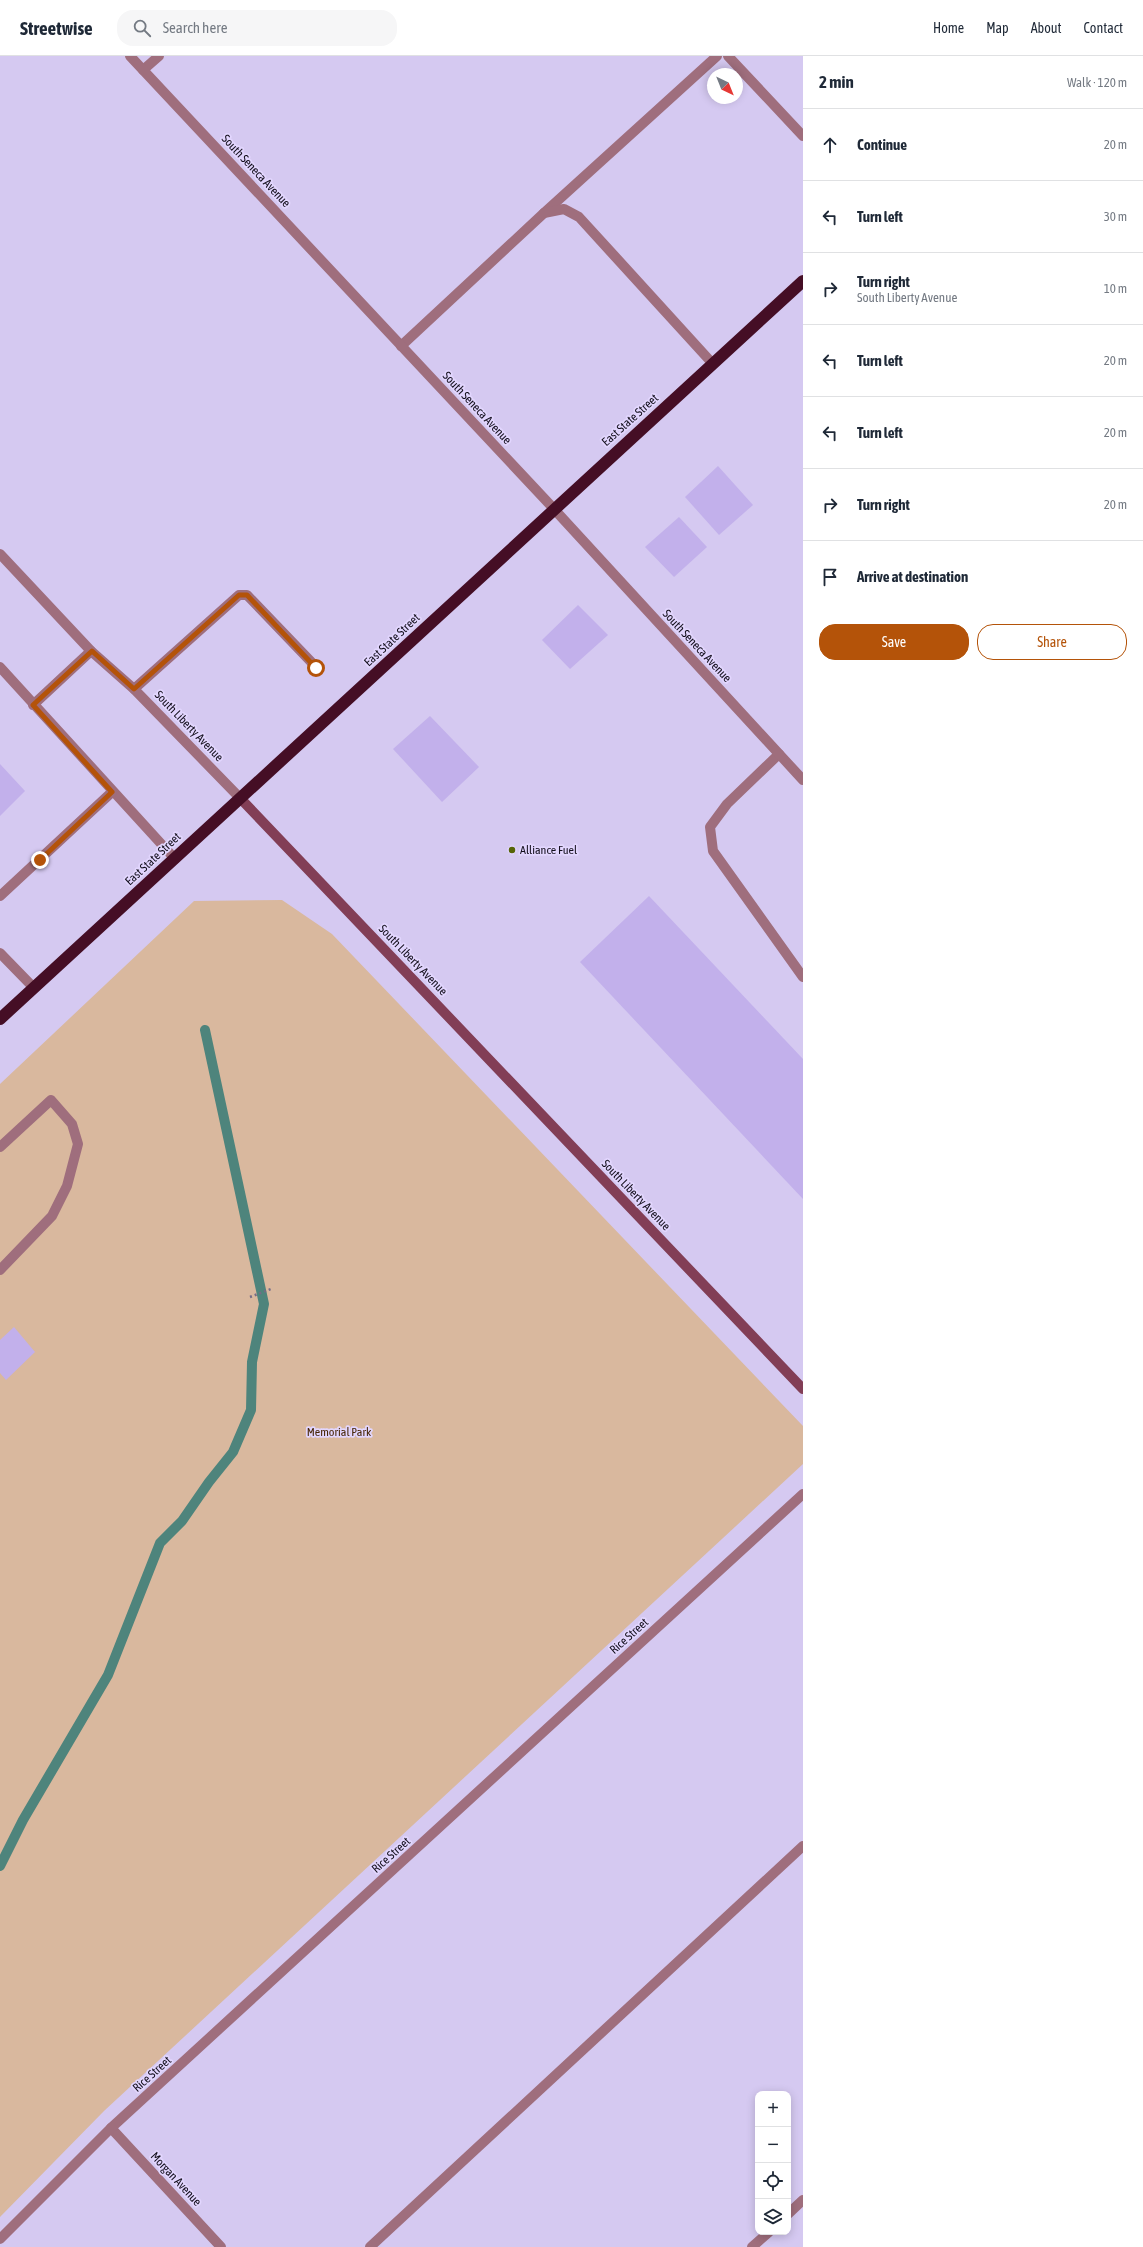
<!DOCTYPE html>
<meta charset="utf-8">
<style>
body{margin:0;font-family:"Asap Condensed",sans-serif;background:#f6f6f7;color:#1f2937}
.controls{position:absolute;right:12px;bottom:12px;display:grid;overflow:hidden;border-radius:8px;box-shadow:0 2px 10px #0003}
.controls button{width:36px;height:36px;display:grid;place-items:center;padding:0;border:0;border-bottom:1px solid #e0e1e3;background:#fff;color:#1f2937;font:20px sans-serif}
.compass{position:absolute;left:707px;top:12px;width:36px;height:36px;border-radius:50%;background:#fff;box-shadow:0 2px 10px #0003;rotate:137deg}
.stop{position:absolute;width:12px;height:12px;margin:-9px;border:3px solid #b45309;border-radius:50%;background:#fff}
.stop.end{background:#b45309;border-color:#fff;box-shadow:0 1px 4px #0008}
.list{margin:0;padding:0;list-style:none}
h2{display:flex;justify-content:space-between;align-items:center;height:52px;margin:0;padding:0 16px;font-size:17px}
h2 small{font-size:13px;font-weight:400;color:#747a83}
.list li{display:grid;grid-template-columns:26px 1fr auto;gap:12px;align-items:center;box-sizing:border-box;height:72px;padding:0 16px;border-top:1px solid #e0e1e3}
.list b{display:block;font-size:15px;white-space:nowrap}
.list p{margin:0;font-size:13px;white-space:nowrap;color:#747a83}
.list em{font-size:13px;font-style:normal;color:#747a83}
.actions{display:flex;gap:8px;padding:12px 16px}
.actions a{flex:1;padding:9px 0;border:1px solid #b45309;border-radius:16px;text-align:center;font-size:14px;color:#b45309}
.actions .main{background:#b45309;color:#fff}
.icon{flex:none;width:22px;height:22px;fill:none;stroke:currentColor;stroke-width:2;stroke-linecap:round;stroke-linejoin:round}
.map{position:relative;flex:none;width:803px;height:2191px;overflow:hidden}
header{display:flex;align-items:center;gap:24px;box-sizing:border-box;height:56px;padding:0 20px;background:#fff;border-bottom:1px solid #e0e1e3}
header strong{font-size:19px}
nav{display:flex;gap:22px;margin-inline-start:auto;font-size:14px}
.search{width:280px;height:36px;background:#f6f6f7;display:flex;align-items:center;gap:10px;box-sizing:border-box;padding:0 14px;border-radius:16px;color:#747a83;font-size:15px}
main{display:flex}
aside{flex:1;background:#fff}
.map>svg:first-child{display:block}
.green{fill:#d9b89e}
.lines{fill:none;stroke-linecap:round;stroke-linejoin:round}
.stream{stroke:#4e847c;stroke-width:10}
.building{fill:#c2b0eb}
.path{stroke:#746c86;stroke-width:2.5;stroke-dasharray:2 3;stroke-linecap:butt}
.lane{stroke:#9f6e7d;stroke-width:10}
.street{stroke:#9f6e7d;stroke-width:10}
.secondary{stroke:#823e56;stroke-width:10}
.highway{stroke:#450e25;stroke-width:12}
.route{stroke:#b45309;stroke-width:5}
.poi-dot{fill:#566407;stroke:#e2d6fe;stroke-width:1.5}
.labels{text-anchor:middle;stroke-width:3.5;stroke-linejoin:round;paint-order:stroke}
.street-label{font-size:12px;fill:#120e1b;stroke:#e2d6fe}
.poi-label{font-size:12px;fill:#120e1b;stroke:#e2d6fe;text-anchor:start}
.park-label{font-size:12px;fill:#452302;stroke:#e2d6fe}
</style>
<header>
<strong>Streetwise</strong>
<div class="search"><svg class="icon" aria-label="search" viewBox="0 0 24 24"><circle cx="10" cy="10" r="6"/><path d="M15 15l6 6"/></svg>Search here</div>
<nav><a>Home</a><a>Map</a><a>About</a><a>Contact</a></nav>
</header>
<main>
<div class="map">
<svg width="803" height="2191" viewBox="0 0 803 2191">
<rect width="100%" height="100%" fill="#d5c9f1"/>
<polygon class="green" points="282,844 332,878 803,1370 803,1408 104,2055 0,2161 0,1028 194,845"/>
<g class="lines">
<polyline class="stream" points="0,1810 23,1764 108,1619 160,1487 182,1465 209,1426 233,1396 251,1354 252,1306 264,1248 205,974"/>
</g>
<g class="building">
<polygon points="718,410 753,449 719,479 685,441"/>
<polygon points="679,461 707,491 674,521 645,491"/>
<polygon points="578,549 608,579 570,613 542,584"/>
<polygon points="430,660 479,711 442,746 393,693"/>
<polygon points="0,708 25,735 0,760"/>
<polygon points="649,840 803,1003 803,1143 580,906"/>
<polygon points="14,1271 35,1296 6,1324 0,1317 0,1284"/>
</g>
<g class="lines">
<polyline class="path" points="250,1241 271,1233"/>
<g class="lane">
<polyline points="143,14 159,0"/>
<polyline points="544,157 717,0"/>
<polyline points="401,290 544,157 564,153 579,161 713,308"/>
<polyline points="0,611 175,803"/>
<polyline points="134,633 239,539 247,539 317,612"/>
<polyline points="33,649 91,595"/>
<polyline points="779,698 727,748 710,771 713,795 803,921"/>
<polyline points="0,840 112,736"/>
<polyline points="0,897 34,932"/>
<polyline points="0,1091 51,1044 72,1068 78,1088 67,1130 52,1160 0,1214"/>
<polyline points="370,2191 803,1790"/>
</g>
<g class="street">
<polyline points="130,0 554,453 803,724"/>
<polyline points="728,0 803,80"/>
<polyline points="0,498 91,595 134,633 240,742"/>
<polyline points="111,2072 221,2191"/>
<polyline points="788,2158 803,2144"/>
<polyline points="0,2183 111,2072 803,1438"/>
<polyline points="752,2191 769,2176"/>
</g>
<polyline class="secondary" points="240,742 803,1333"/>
<polyline class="highway" points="0,963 803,225"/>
</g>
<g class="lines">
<polyline class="route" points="40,804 112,736 33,649 92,595 134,633 239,539 247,539 316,612"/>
</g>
<circle class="poi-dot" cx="512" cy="794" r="4"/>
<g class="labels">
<g class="street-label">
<text transform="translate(256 115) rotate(47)" y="4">South Seneca Avenue</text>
<text transform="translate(477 352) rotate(47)" y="4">South Seneca Avenue</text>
<text transform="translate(630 364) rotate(-42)" y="4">East State Street</text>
<text transform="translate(392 584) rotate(-43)" y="4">East State Street</text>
<text transform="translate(697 590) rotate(47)" y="4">South Seneca Avenue</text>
<text transform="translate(189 670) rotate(46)" y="4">South Liberty Avenue</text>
<text transform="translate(153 803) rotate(-43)" y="4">East State Street</text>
<text transform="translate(413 904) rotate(46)" y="4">South Liberty Avenue</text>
<text transform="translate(636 1139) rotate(46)" y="4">South Liberty Avenue</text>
<text transform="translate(629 1580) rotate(-42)" y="4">Rice Street</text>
<text transform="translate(391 1799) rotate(-42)" y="4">Rice Street</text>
<text transform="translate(152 2018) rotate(-42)" y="4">Rice Street</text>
<text transform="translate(176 2123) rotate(47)" y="4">Morgan Avenue</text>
</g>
<g class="poi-label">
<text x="520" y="798">Alliance Fuel</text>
</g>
<g class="park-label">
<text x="339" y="1380">Memorial Park</text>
</g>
</g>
</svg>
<div class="controls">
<button>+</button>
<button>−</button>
<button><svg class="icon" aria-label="locate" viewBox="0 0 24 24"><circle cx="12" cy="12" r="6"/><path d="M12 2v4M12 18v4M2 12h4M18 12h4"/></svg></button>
<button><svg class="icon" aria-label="layers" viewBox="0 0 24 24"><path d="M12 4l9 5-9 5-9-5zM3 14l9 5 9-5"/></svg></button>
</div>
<svg class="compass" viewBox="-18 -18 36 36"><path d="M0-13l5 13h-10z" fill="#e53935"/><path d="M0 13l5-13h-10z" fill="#747a83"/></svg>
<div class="stop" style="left:316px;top:612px"></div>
<div class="stop end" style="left:40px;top:804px"></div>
</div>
<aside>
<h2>2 min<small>Walk · 120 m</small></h2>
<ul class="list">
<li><svg class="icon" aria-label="ahead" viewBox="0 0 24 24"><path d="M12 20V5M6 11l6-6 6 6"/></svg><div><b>Continue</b></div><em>20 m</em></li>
<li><svg class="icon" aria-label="left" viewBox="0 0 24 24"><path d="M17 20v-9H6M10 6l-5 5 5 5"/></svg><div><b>Turn left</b></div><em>30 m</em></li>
<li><svg class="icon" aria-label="right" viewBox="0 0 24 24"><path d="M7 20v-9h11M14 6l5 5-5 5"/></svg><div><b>Turn right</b><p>South Liberty Avenue</p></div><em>10 m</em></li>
<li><svg class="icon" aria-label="left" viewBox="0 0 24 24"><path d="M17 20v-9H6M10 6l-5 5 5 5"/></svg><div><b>Turn left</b></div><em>20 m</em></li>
<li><svg class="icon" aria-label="left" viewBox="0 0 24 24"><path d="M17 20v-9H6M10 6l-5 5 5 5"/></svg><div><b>Turn left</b></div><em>20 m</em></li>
<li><svg class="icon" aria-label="right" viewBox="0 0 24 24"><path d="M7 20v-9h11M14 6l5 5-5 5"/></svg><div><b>Turn right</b></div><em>20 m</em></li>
<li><svg class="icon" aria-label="arrive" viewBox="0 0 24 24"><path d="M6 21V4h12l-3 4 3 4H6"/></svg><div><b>Arrive at destination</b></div></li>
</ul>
<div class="actions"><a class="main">Save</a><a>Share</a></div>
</aside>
</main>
